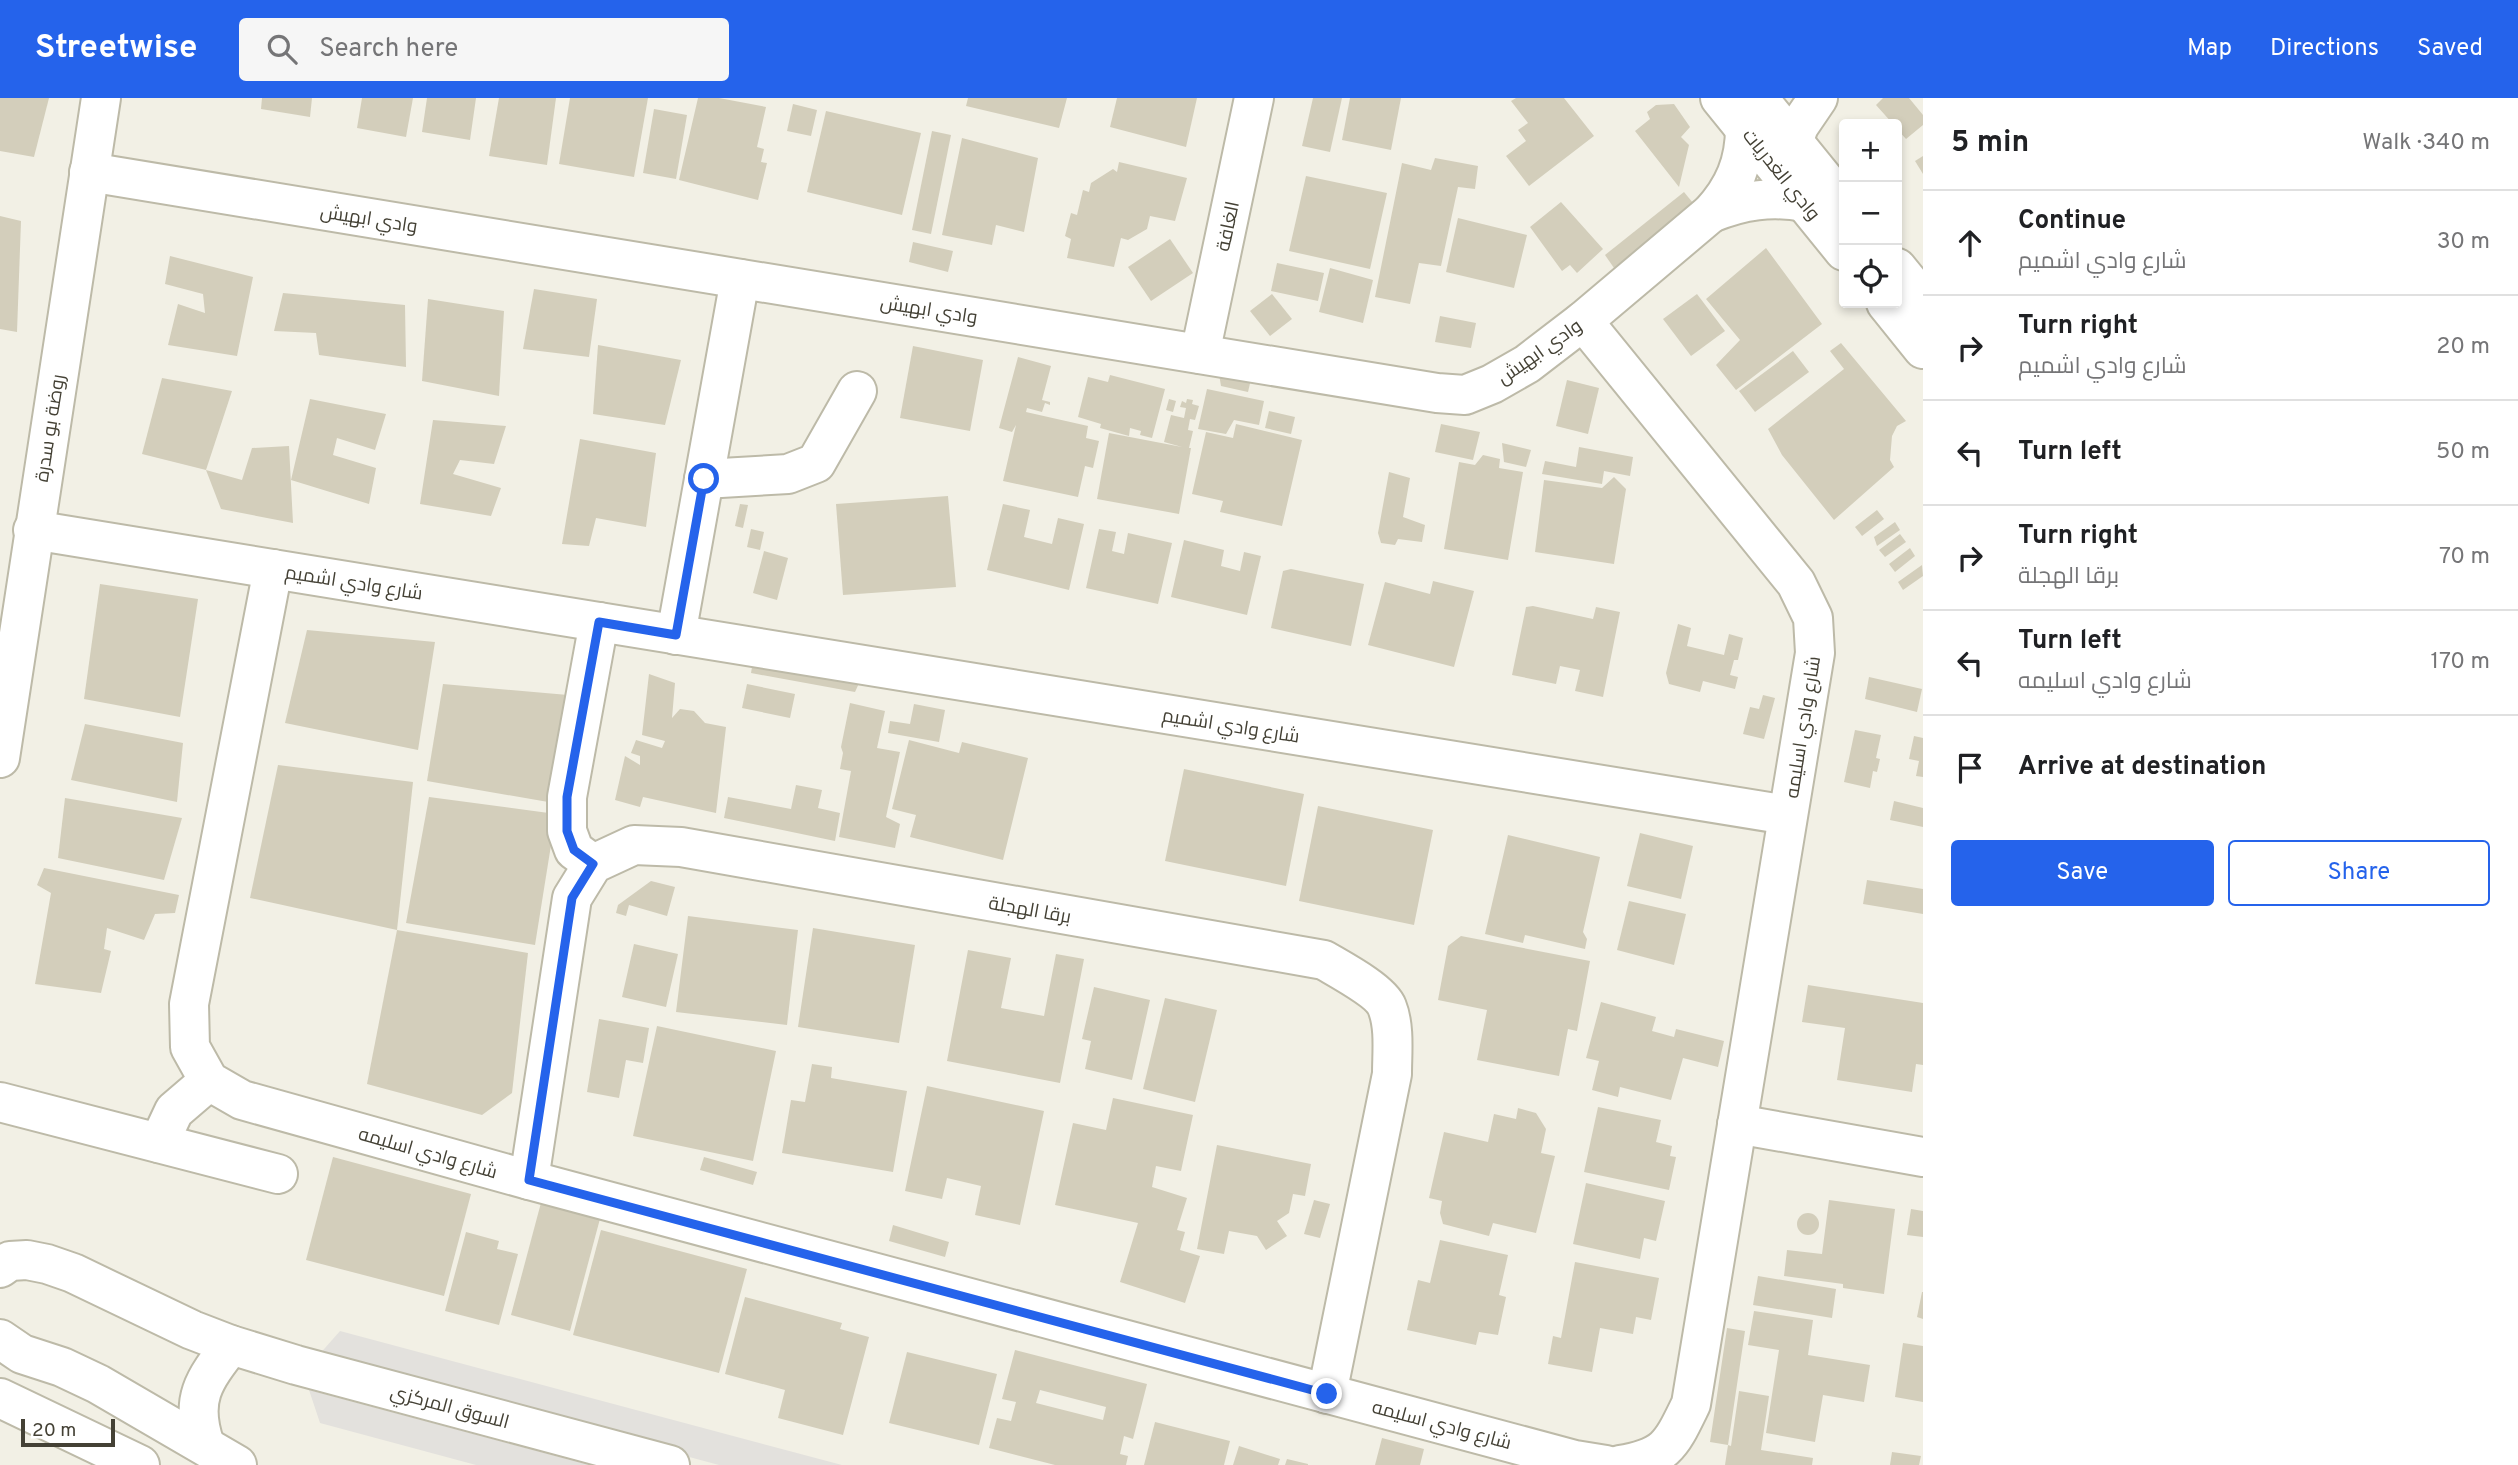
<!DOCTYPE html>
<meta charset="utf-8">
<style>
body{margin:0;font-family:Overpass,Cairo,sans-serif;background:#f6f6f6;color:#202124}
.controls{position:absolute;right:21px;top:21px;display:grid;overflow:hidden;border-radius:7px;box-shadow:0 4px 10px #0003}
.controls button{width:63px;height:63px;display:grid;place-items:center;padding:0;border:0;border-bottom:2px solid #e0e0e0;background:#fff;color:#202124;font:35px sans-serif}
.scale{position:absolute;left:21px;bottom:18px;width:94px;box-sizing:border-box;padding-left:7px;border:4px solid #444135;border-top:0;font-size:19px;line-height:24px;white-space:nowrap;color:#444135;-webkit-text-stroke:5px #fff;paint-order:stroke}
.stop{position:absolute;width:21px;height:21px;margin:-16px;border:5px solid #2563eb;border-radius:50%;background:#fff}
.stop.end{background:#2563eb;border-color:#fff;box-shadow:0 2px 7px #0008}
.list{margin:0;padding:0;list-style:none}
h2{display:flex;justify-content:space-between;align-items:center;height:91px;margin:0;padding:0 28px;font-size:30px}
h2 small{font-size:23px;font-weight:400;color:#757577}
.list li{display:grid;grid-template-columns:46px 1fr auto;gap:21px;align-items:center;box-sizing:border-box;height:105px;padding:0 28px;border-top:2px solid #e0e0e0}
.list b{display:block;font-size:26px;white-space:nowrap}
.list p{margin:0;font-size:23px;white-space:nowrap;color:#757577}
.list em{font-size:23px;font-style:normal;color:#757577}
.actions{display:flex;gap:14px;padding:21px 28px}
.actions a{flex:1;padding:16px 0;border:2px solid #2563eb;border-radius:7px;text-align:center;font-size:24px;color:#2563eb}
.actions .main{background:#2563eb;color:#fff}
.icon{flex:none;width:38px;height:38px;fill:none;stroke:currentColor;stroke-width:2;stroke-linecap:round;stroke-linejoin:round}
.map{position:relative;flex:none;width:1923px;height:1367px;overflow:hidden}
header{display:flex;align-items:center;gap:42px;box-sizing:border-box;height:98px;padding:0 35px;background:#2563eb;color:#fff}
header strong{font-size:33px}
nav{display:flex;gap:38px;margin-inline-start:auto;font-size:24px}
.search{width:490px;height:63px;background:#f6f6f6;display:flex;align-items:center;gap:18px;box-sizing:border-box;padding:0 24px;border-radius:7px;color:#757577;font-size:26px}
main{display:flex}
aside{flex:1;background:#fff}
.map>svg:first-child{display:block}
.parking{fill:#e3e1dd}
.building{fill:#d3cebb;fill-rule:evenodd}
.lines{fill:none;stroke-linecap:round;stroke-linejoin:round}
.minor-casing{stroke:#bdbaa8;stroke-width:42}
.minor{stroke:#fff;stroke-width:38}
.route{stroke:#2563eb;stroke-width:9}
.labels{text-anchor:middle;stroke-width:5;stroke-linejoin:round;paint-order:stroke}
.street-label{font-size:19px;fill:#444135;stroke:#fff}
</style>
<header>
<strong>Streetwise</strong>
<div class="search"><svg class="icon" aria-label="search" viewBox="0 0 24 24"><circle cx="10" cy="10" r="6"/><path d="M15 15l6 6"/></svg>Search here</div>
<nav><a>Map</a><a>Directions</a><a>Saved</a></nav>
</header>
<main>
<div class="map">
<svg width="1923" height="1367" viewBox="0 0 1923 1367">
<rect width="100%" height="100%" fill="#f2f0e5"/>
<g class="parking">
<polygon points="340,1233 842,1367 719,1367 317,1259"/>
<polygon points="309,1292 589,1367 476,1367 320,1325"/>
</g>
<g class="building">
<polygon points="0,0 49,0 34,59 0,53"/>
<polygon points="262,0 312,0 310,19 261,11"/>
<polygon points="362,0 413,0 406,39 357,30"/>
<polygon points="427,0 476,0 470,42 422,34"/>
<polygon points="499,0 556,0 547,67 489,58"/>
<polygon points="570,0 648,0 634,79 559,66"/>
<polygon points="698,0 719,0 766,9 757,49 764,51 761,64 767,65 758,102 679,82"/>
<polygon points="968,0 1067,0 1059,30 966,8"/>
<polygon points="1117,0 1197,0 1186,49 1110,29"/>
<polygon points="1313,0 1342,0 1330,54 1302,48"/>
<polygon points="1350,0 1401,0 1391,52 1342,42"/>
<polygon points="1516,0 1564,0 1594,38 1529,88 1506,58 1526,43 1518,32 1528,25 1511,3"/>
<polygon points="1883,0 1909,0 1923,17 1923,27 1906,41 1897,31 1897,26 1893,26 1876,7"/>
<polygon points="793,6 817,12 811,38 787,33"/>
<polygon points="1674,6 1690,29 1681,39 1689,47 1679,89 1635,33 1650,21 1647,14 1656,7"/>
<polygon points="654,11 687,17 676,81 643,75"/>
<polygon points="826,13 921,35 902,117 807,94"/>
<polygon points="932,33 951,37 931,136 912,132"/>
<polygon points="962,40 1038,60 1024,134 996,127 992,147 942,137"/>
<polygon points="1923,58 1923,76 1915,63"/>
<polygon points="1435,60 1478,68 1475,91 1458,89 1441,168 1419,165 1410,206 1375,199 1402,65 1431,72"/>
<polygon points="1119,64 1187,80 1175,123 1150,118 1147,131 1128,142 1121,140 1114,169 1067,160 1071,141 1065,138 1071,115 1077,117 1083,92 1089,94 1091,85 1113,71 1117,74"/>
<polygon points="1306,78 1387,95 1370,171 1289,153"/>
<polygon points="1684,94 1693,105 1614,170 1605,157"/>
<polygon points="1561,104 1603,151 1577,175 1570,167 1562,173 1530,129"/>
<polygon points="0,118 21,123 17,234 0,231"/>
<polygon points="1458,120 1527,137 1514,190 1446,174"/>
<polygon points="1170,141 1193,175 1151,203 1128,169"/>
<polygon points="913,144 953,153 948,174 909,164"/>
<polygon points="1766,150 1822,226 1736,292 1716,267 1740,242 1706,201"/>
<polygon points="170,158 253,179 237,258 168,247 178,206 205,215 203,196 165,186"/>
<polygon points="1277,165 1324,175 1318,203 1271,193"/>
<polygon points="1330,170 1373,182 1363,225 1319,214"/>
<polygon points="534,191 597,201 589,259 523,251"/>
<polygon points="283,195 405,207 406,269 319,257 316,235 274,233"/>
<polygon points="1272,196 1292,221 1270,238 1250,213"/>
<polygon points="1697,196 1725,233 1691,258 1663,221"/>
<polygon points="428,201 504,213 499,298 422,283"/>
<polygon points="1440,218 1476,225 1471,250 1435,244"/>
<polygon points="1841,245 1906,323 1897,328 1892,338 1890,362 1894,369 1834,422 1782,357 1768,331 1844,271 1830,253"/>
<polygon points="598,247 681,262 665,327 593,316"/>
<polygon points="913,248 983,262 970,333 900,320"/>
<polygon points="1793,253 1809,274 1755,314 1739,293"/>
<polygon points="1018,259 1051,268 1042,302 1050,304 1050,307 1045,305 1042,314 1027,310 1026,314 1088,328 1086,340 1099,343 1093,370 1085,368 1078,399 1003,383 1016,327 1012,334 999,330"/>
<polygon points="1219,276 1252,277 1248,294 1221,288"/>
<polygon points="1110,277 1165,291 1152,340 1140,337 1141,333 1130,330 1129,338 1100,330 1101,326 1078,319 1088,279 1108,284"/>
<polygon points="162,280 232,293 206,372 142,356"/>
<polygon points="1567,282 1599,290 1588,336 1556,328"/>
<polygon points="1207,291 1264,303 1259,327 1234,322 1226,336 1198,331"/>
<polygon points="310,301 386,316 375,352 337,340 333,357 376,370 369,406 291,382"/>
<polygon points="1169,301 1176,303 1173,314 1166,312"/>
<polygon points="1187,301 1193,302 1192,306 1199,308 1195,322 1190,321 1188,332 1193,333 1189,350 1191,350 1179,416 1097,401 1109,335 1182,349 1164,344 1171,317 1184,320 1186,310 1180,309 1182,303 1186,305"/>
<polygon points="1269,313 1295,319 1291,336 1265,330"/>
<polygon points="433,322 506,328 494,366 460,362 453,376 501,390 491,418 420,406"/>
<polygon points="1236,326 1302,342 1282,428 1220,414 1223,403 1192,396 1206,334 1233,340"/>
<polygon points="1441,326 1480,334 1473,362 1435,354"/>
<polygon points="580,341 656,355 646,429 596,420 589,448 562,446"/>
<polygon points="1502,345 1531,352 1526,369 1504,364"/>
<polygon points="289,348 293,425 221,411 206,372 242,382 252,350"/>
<polygon points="1579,349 1633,359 1630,378 1604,373 1602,386 1542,376 1545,363 1576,369"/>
<polygon points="1483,357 1500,361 1499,370 1523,374 1508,462 1444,451 1459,364 1475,367"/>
<polygon points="1389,374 1410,380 1403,419 1425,427 1422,444 1398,441 1395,447 1381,445 1378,435"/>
<polygon points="1614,379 1626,391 1614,466 1535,454 1544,382 1602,390"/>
<polygon points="948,398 956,489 843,497 836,406"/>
<polygon points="740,406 748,407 743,430 735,428"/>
<polygon points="1003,406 1030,412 1024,439 1052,446 1058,420 1084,426 1069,492 987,472"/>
<polygon points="1877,412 1884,421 1862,438 1855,429"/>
<polygon points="1895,424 1900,432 1877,448 1874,439"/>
<polygon points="751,431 764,434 760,452 747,449"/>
<polygon points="1099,431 1116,434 1112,453 1124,456 1128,435 1172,445 1158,506 1086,490"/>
<polygon points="1900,436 1906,444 1885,459 1879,452"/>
<polygon points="1184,442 1224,452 1221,468 1240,473 1244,454 1261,458 1247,517 1171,499"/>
<polygon points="1910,450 1915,458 1895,474 1889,466"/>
<polygon points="764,453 788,460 777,502 753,495"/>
<polygon points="1922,467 1923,478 1903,492 1898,484"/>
<polygon points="1291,471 1364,486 1351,548 1271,530 1283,473"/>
<polygon points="1433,483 1474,493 1454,569 1368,547 1385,484 1430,496"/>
<polygon points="100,486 198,501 180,619 84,601"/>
<polygon points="1533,508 1593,521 1596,509 1620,514 1603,599 1575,593 1580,572 1560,568 1556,586 1512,577 1526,509"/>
<polygon points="1678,526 1691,530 1687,548 1724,557 1729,536 1743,540 1738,562 1734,562 1730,577 1738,579 1735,591 1703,583 1700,594 1669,586 1666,575"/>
<polygon points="307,532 435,544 418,652 285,625"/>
<polygon points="753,563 860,583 855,594 751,575"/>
<polygon points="649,576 675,585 672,620 680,611 694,613 705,625 726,629 716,715 643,699 640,709 615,702 625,658 640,667 640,658 631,655 636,642 662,650 665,643 642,637"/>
<polygon points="1869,579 1922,591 1917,614 1865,601"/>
<polygon points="443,586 568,597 554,705 427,683"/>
<polygon points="747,586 795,596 790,620 742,610"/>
<polygon points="1763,597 1775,600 1764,641 1743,636 1750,609 1759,611"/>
<polygon points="850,605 885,613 877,650 900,654 886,719 900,726 895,750 839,739 851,673 840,671 843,655 841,649"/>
<polygon points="914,606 945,612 939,644 888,635 890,623 910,626"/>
<polygon points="85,626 183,645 177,704 71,682"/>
<polygon points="1855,632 1881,637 1876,660 1880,661 1877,674 1873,673 1870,690 1844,684"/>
<polygon points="1914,638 1923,640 1923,679 1916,678 1919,663 1909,661"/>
<polygon points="909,642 959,655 962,644 1028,660 1003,762 910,739 916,717 892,711"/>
<polygon points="278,667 413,684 397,832 250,800"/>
<polygon points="1184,671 1304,696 1286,788 1165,763"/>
<polygon points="796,687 822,692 818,710 840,715 835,743 724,720 728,699 791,711"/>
<polygon points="429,699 556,716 535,847 406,825"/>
<polygon points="65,700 182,720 164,782 58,760"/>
<polygon points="1894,703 1923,710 1923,729 1890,722"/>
<polygon points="1318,708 1433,732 1414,827 1299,803"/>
<polygon points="1640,735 1693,748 1681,801 1627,788"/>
<polygon points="1508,737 1600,759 1583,834 1587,841 1585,851 1525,837 1523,845 1485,836"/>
<polygon points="44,770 179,797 175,815 155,816 144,842 107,830 104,851 111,853 101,895 35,886 51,795 37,787"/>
<polygon points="1867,782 1923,791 1923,816 1863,806"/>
<polygon points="651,783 675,789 667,818 629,807 626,818 616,815 618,807"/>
<polygon points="1629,803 1686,816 1674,867 1617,852"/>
<polygon points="688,818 798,832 787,927 676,914"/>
<polygon points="813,830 915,847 899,945 798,929"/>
<polygon points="397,832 528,855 512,995 482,1017 367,986"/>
<polygon points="1461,838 1590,863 1577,933 1568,931 1559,978 1477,962 1487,912 1438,902 1448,848"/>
<polygon points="634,846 678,856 666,909 622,899"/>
<polygon points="968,852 1011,860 1001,910 1044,918 1056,856 1084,861 1060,985 947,963"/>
<polygon points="1808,887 1923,905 1923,967 1916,966 1912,994 1837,982 1845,930 1802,924"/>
<polygon points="1094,889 1150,902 1132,982 1085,971 1091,943 1082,941"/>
<polygon points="1165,900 1217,912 1195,1004 1143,991"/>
<polygon points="1601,904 1656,919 1652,933 1674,939 1676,931 1724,943 1718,969 1683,960 1671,1002 1620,989 1618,999 1592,992 1599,963 1586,960"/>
<polygon points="599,921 649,930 643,965 626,962 619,1000 587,994"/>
<polygon points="657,928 776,953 753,1063 633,1038"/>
<polygon points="812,966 832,969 831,980 907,993 893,1074 782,1055 791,1002 805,1004"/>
<polygon points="927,988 1044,1013 1020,1127 975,1117 981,1088 947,1080 942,1101 905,1093"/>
<polygon points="1113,1000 1193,1017 1181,1073 1156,1068 1152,1089 1187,1100 1177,1132 1185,1134 1180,1152 1200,1158 1185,1205 1120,1184 1138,1125 1055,1107 1073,1025 1106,1032"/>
<polygon points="1598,1009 1661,1022 1656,1044 1672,1048 1670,1058 1676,1059 1669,1092 1584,1074"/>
<polygon points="1518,1010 1536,1015 1546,1031 1541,1055 1555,1058 1536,1135 1493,1125 1489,1138 1443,1126 1440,1115 1442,1103 1429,1100 1444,1034 1488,1044 1494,1016 1516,1021"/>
<polygon points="1217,1047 1311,1066 1305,1098 1293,1096 1289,1115 1277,1123 1287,1138 1266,1152 1257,1138 1229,1133 1224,1156 1197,1151"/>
<polygon points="333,1059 471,1096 444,1198 306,1162"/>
<polygon points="704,1059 757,1074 753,1087 700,1072"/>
<polygon points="1586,1085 1665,1103 1656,1143 1644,1140 1640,1161 1573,1146"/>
<polygon points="542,1101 601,1117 570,1233 511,1217"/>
<polygon points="1314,1102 1330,1106 1320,1140 1304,1136"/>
<polygon points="1829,1102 1895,1111 1884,1196 1843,1190 1843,1186 1784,1178 1787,1152 1822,1156"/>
<polygon points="1911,1111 1923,1113 1923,1139 1907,1137"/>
<circle cx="1808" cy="1126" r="11"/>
<polygon points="893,1127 949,1144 945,1159 889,1143"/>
<polygon points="601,1132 747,1171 719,1275 573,1237"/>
<polygon points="466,1134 499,1143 497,1151 518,1156 499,1227 445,1213"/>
<polygon points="1440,1142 1508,1157 1499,1197 1506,1199 1498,1237 1479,1234 1476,1247 1407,1232 1418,1182 1430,1185"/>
<polygon points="1575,1164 1659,1180 1651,1222 1636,1219 1633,1236 1600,1230 1592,1274 1548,1266 1553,1238 1561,1240"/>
<polygon points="1758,1178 1836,1191 1832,1220 1753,1207"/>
<polygon points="1922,1194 1923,1194 1923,1221 1917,1219"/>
<polygon points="745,1199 842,1225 840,1231 869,1239 843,1337 778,1320 785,1292 725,1276"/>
<polygon points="1754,1213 1813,1222 1808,1257 1870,1267 1864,1304 1823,1297 1815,1344 1766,1335 1779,1252 1748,1247"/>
<polygon points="1727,1230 1745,1233 1728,1347 1731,1348 1739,1293 1769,1298 1761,1352 1813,1360 1812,1367 1725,1367 1728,1347 1710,1344"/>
<polygon points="1903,1245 1923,1248 1923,1304 1895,1299"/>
<path d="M1015,1252L1147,1286L1133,1341L1124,1338L1120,1356L1128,1358L1126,1367H1055L989,1350L997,1320L1011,1323L1016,1304L1002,1301ZM1040,1292L1106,1309L1103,1322L1036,1305Z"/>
<polygon points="907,1254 997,1276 979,1347 889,1325"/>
<polygon points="1155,1324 1230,1343 1224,1367 1144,1367"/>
<polygon points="1382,1340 1424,1351 1420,1367 1375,1367"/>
<polygon points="1239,1348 1280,1361 1278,1367 1233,1367"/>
<polygon points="1892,1354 1921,1358 1919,1367 1890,1367"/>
<polygon points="1287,1361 1308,1366 1308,1367 1285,1367"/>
</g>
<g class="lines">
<g class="minor-casing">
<g id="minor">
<polyline points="1720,0 1844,153"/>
<polyline points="1758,0 1844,106"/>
<polyline points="1793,45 1799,28 1818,0"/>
<path d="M89,74L1437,295L1465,297L1492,286L1527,266L1583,223L1711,115C1734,90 1745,64 1745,30"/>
<path d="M1711,115C1743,102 1771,98 1805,104"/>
<polyline points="1897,170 1923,202"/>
<polyline points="1886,205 1923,251"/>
<path d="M1583,223L1796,485L1813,520L1815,555L1691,1306C1671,1347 1667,1359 1620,1367"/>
<polyline points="1200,256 1254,0"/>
<polyline points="704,381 788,376 816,365 857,293"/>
<polyline points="33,432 1787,717"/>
<polyline points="273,471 189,906 190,949 209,983 242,1002 529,1082 1575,1362 1606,1367"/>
<polyline points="676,537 740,181"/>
<polyline points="0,660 101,0"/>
<polyline points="593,766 574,752 567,733 567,699 599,524"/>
<polyline points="0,1004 278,1076"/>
<polyline points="1737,1026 1923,1059"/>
<polyline points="159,1045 174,1013 209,983"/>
<path d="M529,1082L572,800L593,766L634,747L681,749L1324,862C1339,871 1381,893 1387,909C1395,929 1392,955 1392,976L1327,1296"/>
<polyline points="0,1170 10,1163 27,1162 47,1166 73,1175 192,1232 231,1247 296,1267 670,1367"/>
<polyline points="0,1241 22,1256 62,1269 98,1286 237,1367"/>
<polyline points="0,1300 140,1367"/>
<path d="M205,1347C189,1301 204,1282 231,1247"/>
</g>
</g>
<use href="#minor" class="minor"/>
</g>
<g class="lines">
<polyline class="route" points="704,381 676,537 599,524 567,699 567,733 574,752 593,766 572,800 529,1082 1327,1296"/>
</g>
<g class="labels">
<g class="street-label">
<text transform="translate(1782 76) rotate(51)" y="7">وادي الغدريات</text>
<text transform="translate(369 120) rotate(9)" y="7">وادي ابهيش</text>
<text transform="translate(1227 128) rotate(-78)" y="7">الغافة</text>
<text transform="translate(929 211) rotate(9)" y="7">وادي ابهيش</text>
<text transform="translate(1539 253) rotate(-35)" y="7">وادي ابهيش</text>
<text transform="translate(49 330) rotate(-81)" y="7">روضة بو سدرة</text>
<text transform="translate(354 484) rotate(9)" y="7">شارع وادي اشميم</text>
<text transform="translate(1231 627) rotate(9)" y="7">شارع وادي اشميم</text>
<text transform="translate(1802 629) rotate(-81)" y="7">شارع وادي اسليمه</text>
<text transform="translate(1030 811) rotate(10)" y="7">برقا الهجلة</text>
<text transform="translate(428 1054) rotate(16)" y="7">شارع وادي اسليمه</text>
<text transform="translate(450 1308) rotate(15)" y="7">السوق المركزي</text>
<text transform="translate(1442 1326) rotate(15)" y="7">شارع وادي اسليمه</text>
</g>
</g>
</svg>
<div class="controls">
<button>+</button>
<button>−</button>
<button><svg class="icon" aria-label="locate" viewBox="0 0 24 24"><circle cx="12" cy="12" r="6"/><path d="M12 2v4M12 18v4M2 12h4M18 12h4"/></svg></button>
</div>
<div class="scale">20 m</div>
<div class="stop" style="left:704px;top:381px"></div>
<div class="stop end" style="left:1327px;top:1296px"></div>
</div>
<aside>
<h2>5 min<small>Walk · 340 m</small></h2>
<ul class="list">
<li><svg class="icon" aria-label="ahead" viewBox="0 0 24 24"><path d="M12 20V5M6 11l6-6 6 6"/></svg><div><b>Continue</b><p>شارع وادي اشميم</p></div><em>30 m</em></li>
<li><svg class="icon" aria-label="right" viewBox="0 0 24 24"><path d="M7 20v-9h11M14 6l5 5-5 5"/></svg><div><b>Turn right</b><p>شارع وادي اشميم</p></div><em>20 m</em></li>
<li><svg class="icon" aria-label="left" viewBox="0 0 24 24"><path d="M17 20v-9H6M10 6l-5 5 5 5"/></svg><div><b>Turn left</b></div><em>50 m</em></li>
<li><svg class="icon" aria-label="right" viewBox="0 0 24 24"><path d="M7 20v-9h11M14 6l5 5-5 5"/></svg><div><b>Turn right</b><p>برقا الهجلة</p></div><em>70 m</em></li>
<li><svg class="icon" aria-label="left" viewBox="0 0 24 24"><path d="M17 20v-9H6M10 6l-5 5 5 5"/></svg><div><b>Turn left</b><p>شارع وادي اسليمه</p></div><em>170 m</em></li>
<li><svg class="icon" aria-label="arrive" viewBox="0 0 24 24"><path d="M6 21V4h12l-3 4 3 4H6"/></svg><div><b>Arrive at destination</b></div></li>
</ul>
<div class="actions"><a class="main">Save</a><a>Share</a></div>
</aside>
</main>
